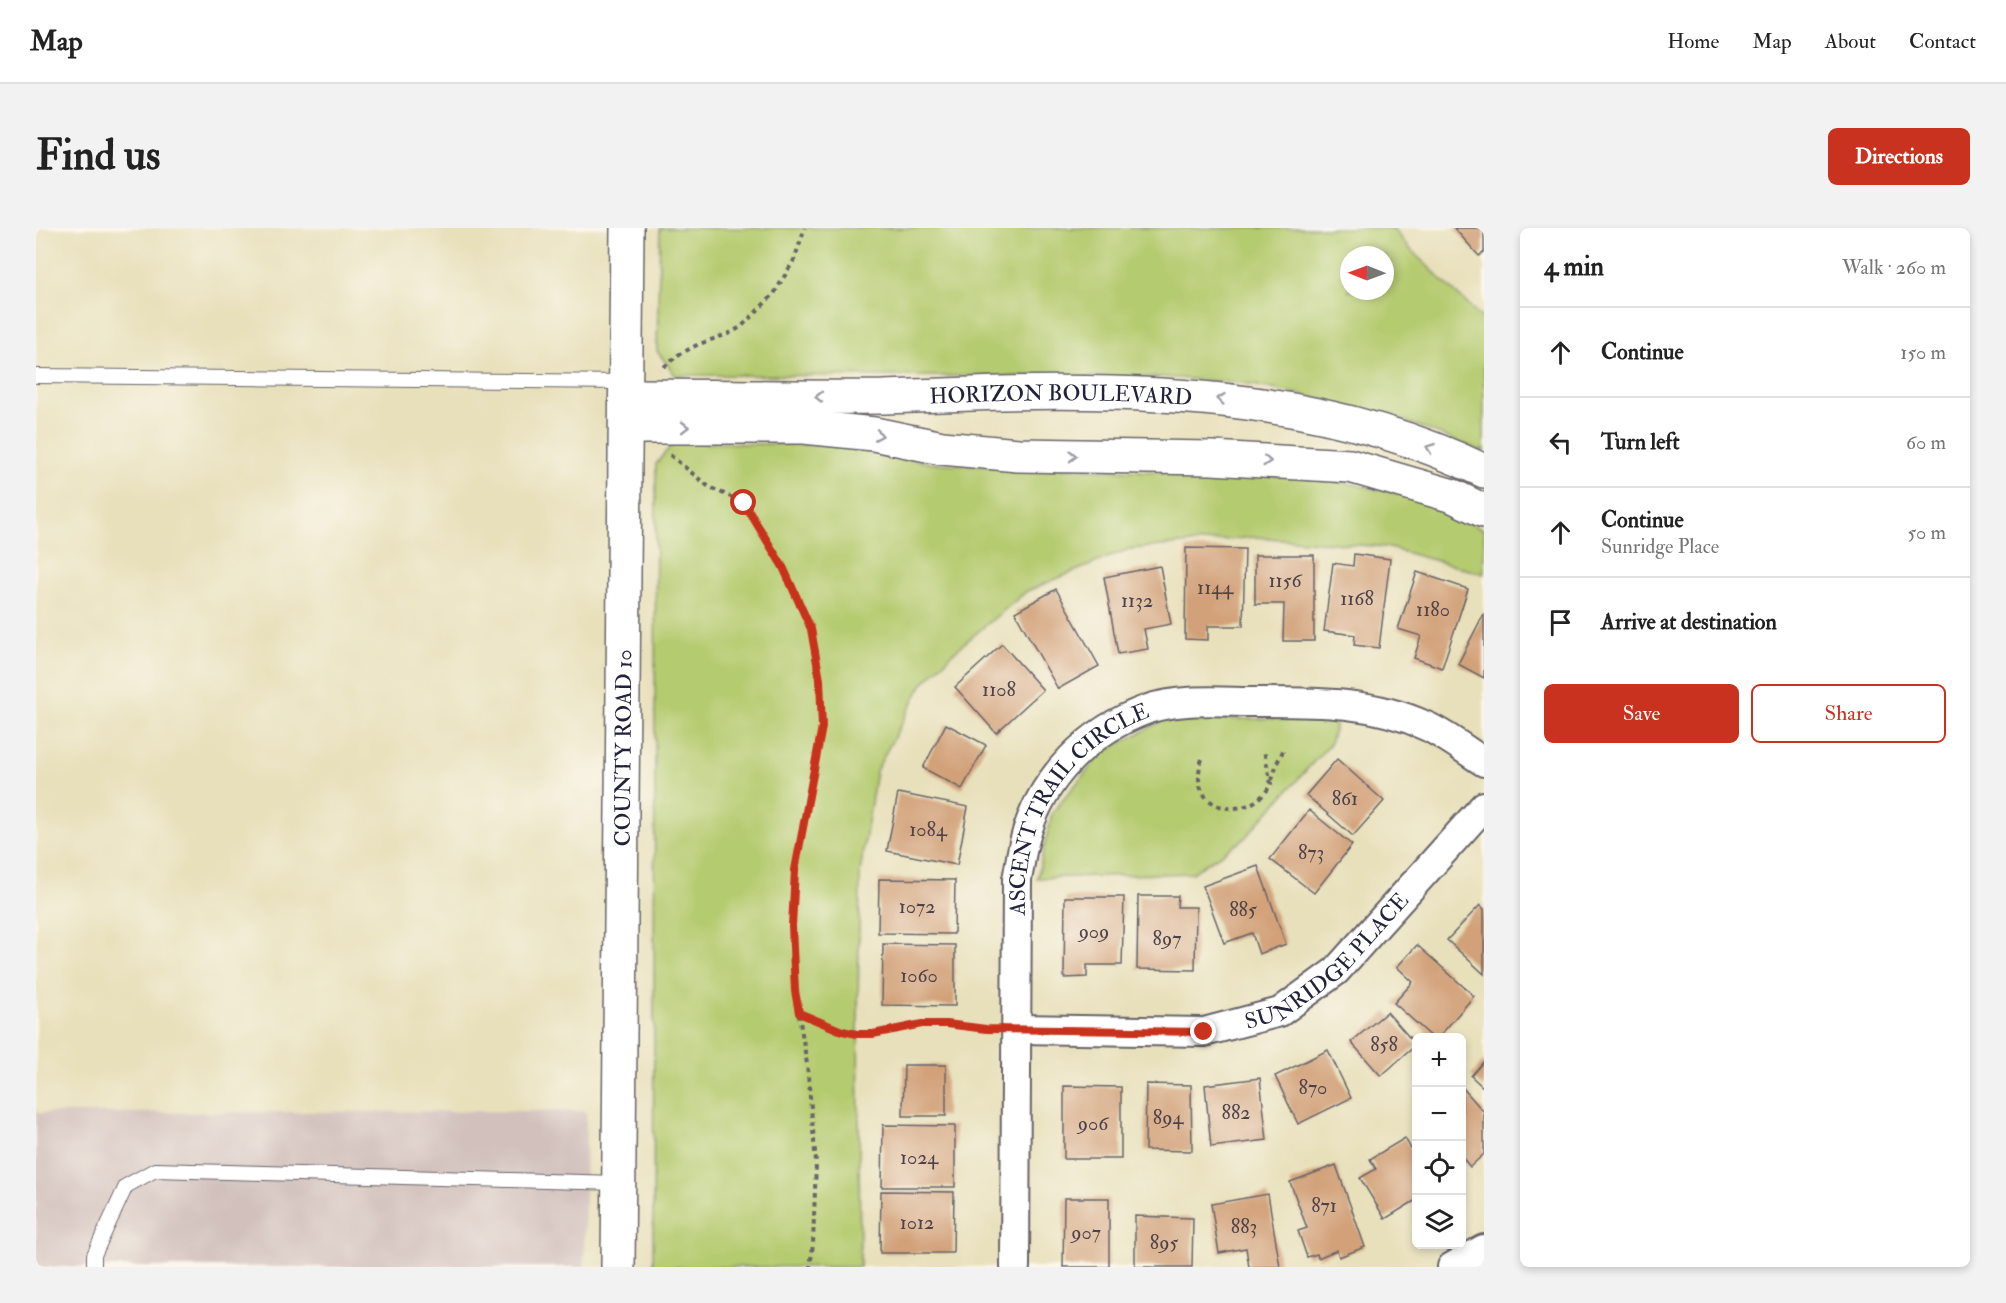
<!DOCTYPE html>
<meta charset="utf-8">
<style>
body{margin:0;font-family:"IM FELL Double Pica",serif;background:#f2f2f2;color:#222}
.controls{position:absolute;right:18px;bottom:18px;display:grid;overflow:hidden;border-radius:9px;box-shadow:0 3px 9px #0003}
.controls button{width:54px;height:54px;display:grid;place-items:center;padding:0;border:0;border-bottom:2px solid #e0e0e0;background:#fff;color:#222;font:30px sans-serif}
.compass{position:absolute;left:1304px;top:18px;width:54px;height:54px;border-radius:50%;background:#fff;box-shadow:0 3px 9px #0003;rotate:271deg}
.stop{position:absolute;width:18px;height:18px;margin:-14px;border:4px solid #c8321e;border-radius:50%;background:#fff}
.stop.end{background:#c8321e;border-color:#fff;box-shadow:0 2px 6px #0008}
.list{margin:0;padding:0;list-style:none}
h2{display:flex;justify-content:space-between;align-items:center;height:78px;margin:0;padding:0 24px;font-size:26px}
h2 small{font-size:20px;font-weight:400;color:#767676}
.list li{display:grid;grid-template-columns:39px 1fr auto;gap:18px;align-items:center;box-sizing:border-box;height:90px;padding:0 24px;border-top:2px solid #e0e0e0}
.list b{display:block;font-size:22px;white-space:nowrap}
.list p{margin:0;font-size:20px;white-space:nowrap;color:#767676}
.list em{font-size:20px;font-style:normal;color:#767676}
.actions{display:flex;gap:12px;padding:18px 24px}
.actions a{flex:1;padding:14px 0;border:2px solid #c8321e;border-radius:9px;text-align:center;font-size:21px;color:#c8321e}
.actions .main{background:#c8321e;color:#fff}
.icon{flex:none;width:33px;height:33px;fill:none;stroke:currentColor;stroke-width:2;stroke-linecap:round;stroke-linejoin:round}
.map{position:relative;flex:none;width:1448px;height:1039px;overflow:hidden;border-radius:9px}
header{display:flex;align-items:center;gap:36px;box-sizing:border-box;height:84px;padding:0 30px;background:#fff;border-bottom:2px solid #e0e0e0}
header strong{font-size:28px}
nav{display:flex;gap:33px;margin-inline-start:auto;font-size:21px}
.intro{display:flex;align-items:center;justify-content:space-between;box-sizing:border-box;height:144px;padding:0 36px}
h1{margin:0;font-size:42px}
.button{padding:15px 27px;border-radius:9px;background:#c8321e;color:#fff;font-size:21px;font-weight:700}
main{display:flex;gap:36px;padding:0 36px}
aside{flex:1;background:#fff;border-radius:9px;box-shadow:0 3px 9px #0003}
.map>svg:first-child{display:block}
.industrial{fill:#d1c0bc}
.green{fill:#b5cb6f;stroke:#6c7655;stroke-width:1.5;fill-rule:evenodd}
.building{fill:#d2a179}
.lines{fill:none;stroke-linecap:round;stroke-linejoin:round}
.service-casing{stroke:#676468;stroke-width:16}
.minor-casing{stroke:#676468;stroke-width:32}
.tertiary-casing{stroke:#676468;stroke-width:36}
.path{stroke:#676468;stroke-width:4;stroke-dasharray:4.5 4.5;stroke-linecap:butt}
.service{stroke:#fff;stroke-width:14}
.minor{stroke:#fff;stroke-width:28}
.tertiary{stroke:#fff;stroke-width:33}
.oneway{stroke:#9c9ca7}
.route{stroke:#c8321e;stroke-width:8}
.labels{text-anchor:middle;stroke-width:4.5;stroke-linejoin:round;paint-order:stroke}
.number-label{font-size:20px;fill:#4e424a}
.street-label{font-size:22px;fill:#22223b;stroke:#fbf7ec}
</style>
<header>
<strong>Map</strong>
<nav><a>Home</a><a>Map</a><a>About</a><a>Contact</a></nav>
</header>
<div class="intro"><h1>Find us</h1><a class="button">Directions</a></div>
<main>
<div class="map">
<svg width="1448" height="1039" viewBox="0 0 1448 1039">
<rect width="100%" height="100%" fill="#fbf7ec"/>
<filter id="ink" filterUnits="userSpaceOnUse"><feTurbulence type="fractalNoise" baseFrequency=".0167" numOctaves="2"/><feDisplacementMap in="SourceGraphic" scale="12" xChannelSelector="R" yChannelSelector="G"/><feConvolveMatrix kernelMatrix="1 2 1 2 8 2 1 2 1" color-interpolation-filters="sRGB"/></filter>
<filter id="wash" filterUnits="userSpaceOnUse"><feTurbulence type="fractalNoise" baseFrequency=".008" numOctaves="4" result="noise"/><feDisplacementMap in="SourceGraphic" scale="24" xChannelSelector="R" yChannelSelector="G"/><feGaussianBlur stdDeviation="1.35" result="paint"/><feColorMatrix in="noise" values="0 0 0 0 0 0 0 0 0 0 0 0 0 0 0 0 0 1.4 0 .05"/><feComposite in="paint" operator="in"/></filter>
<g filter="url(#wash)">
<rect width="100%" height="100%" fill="#e8e0bb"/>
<polygon class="industrial" points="550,883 548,1039 0,1039 0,885"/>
<g class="green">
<path d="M624,0H1357L1373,20L1448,92V224L1372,194L1281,170L1207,155L1126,149L639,147L621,123ZM1313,27H1349V63H1313Z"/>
<polygon points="638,214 815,218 893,235 1284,250 1375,268 1448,302 1448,346 1350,319 1219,309 1093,321 991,363 919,423 886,457 840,543 824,644 822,780 824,1039 617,1039 620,236"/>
<polygon points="1301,490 1294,516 1207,612 1156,645 1001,650 1016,585 1066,525 1128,492"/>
</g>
<g id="blocks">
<g class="building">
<polygon points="1418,0 1448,0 1448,23 1443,28"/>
<polygon points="1150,320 1209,321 1207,398 1172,398 1172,412 1149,411"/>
<polygon points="1318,326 1354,331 1343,420 1318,417 1319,407 1288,403 1297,335 1317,338"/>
<polygon points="1219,327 1278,327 1278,413 1247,413 1248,376 1219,376"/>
<polygon points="1124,338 1135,396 1108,401 1112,421 1082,426 1068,349"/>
<polygon points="1381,344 1432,361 1406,440 1378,430 1385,408 1362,401"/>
<polygon points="1020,361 1063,438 1022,461 979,384"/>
<polygon points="1448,385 1448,450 1422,436"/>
<polygon points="966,416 1007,462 960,505 919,459"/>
<polygon points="910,496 950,517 926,561 887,540"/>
<polygon points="1301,531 1348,573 1317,608 1270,567"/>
<polygon points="862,565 932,579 921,637 851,623"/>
<polygon points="1273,582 1316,617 1278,665 1234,631"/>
<polygon points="1222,638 1250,716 1223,726 1216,705 1188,715 1167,658"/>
<polygon points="843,651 919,652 918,706 842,705"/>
<polygon points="1102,668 1142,668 1141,679 1160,679 1159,742 1101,741"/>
<polygon points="1029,669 1088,669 1086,737 1051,737 1051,749 1028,750"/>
<polygon points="1444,677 1448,681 1448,746 1411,712"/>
<polygon points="847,716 919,717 919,778 846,777"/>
<polygon points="1381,717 1438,768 1402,810 1397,810 1358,775 1377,754 1361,739"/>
<polygon points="1351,784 1380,817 1345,848 1315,814"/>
<polygon points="1292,822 1315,870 1262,896 1239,848"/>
<polygon points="1448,833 1448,860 1435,848"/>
<polygon points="868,837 910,837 910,888 867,888"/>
<polygon points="1224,850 1231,912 1175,919 1169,857"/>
<polygon points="1110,856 1155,857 1156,923 1109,922"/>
<polygon points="1028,858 1085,859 1085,931 1028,931"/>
<polygon points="1426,859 1448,884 1448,926 1434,939 1426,929"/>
<polygon points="847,897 919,898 919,959 846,959"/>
<polygon points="1369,910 1380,930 1380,972 1349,991 1324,950 1340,941 1334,931"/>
<polygon points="1300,937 1329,1019 1303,1029 1301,1022 1282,1030 1281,1026 1271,1029 1262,1003 1271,1000 1254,954"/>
<polygon points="845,963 918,964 917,1025 844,1025"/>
<polygon points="1232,966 1244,1039 1213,1039 1210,1020 1183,1025 1175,976"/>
<polygon points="1028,970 1073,970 1073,1039 1027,1039"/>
<polygon points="1099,988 1157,990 1156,1039 1099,1039"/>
</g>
</g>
</g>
<g filter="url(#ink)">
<use href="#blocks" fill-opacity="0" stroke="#676468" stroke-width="1.5"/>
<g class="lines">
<g class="service-casing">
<g id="service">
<polyline points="0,148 590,154"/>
<polyline points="58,1039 58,1027 90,958 119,942 582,955"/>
</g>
</g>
<g class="minor-casing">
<g id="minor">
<path id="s1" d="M982,801L1168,804L1244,784L1300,743L1448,578"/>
<path id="s2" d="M979,1039L981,651C984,638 985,624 989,611C1005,550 1053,502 1112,481C1146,470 1185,474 1221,474C1279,474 1336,473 1390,498C1410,507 1429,522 1448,534"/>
<polyline points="1416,1039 1448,1021"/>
</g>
</g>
<g class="tertiary-casing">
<g id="tertiary">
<path id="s3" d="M590,168C676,168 762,170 848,169C888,168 927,166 966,165C1130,161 1298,170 1448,243"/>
<polyline points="590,199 768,199 838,206 906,220 982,227 1176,230 1314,238 1417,268 1448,283"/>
<path id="s4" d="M582,1039L591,0"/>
</g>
</g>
<g class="path">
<polyline points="628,139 642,127 663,116 692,106 705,99 738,66 758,32 769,0"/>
<polyline points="634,227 673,259 708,275 747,339 775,401 784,452 786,499 759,642 756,698 759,763 771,836 780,935 777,1016 774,1039"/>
<path d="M1166,531C1148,584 1213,597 1235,556L1228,523"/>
<polyline points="1236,552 1241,535 1249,519"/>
<path d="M763,785C797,800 820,810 858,803C868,801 879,797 890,796C912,796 933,801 955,801"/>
</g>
<use href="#service" class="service"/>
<use href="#minor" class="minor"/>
<use href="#tertiary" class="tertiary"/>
</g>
<defs><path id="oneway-chevron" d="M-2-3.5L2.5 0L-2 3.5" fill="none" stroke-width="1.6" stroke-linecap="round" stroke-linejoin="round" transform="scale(1.5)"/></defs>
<g class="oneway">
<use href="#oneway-chevron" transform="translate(783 169) rotate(-180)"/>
<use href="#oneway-chevron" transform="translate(1185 171) rotate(-174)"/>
<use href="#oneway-chevron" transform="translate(649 199)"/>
<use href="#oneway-chevron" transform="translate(843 207) rotate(11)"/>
<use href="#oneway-chevron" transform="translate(1394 220) rotate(-160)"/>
<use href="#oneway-chevron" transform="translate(1037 228) rotate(1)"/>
<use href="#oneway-chevron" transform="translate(1231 233) rotate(3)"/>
</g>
</g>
<g class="lines" filter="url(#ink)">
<polyline class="route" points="708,275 747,339 775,401 784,452 786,499 759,642 756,698 759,763 763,785 806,803 821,806 837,806 886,796 911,796 950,801 1168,804"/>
</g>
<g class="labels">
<g class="number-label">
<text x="1249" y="359">1156</text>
<text x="1179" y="366">1144</text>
<text x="1321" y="377">1168</text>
<text x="1101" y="379">1132</text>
<text x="1397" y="388">1180</text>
<text x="963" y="468">1108</text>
<text x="1309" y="577">861</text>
<text x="892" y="608">1084</text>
<text x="1275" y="631">873</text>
<text x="881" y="685">1072</text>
<text x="1207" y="688">885</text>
<text x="1058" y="710">909</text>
<text x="1131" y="717">897</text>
<text x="883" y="754">1060</text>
<text x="1348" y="823">858</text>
<text x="1277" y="866">870</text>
<text x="1200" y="891">882</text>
<text x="1132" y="896">894</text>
<text x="1057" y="902">906</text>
<text x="883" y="936">1024</text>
<text x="1288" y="984">871</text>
<text x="881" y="1001">1012</text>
<text x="1208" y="1005">883</text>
<text x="1050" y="1011">907</text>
<text x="1128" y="1021">895</text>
</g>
<g class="street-label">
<text dy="8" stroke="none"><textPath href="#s3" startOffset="435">HORIZON BOULEVARD</textPath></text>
<text dy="8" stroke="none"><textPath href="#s4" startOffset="519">COUNTY ROAD 10</textPath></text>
<text dy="8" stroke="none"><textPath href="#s2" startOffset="483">ASCENT TRAIL CIRCLE</textPath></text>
<text dy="8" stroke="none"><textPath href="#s1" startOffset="332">SUNRIDGE PLACE</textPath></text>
</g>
</g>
</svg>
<div class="controls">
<button>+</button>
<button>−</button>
<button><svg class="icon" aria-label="locate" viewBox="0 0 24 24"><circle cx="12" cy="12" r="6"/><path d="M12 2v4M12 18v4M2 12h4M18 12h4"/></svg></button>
<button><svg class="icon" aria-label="layers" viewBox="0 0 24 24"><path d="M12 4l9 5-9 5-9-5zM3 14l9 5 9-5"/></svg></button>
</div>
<svg class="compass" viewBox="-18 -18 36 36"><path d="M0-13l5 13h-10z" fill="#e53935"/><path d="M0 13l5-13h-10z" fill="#767676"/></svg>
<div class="stop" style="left:708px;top:275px"></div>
<div class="stop end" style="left:1168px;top:804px"></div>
</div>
<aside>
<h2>4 min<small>Walk · 260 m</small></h2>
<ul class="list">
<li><svg class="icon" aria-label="ahead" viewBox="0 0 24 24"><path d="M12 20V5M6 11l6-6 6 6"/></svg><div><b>Continue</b></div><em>150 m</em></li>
<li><svg class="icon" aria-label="left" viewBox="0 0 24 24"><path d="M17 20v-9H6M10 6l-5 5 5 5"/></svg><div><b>Turn left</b></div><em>60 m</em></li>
<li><svg class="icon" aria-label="ahead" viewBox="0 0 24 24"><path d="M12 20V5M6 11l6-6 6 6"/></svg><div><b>Continue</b><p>Sunridge Place</p></div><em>50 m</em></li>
<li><svg class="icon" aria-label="arrive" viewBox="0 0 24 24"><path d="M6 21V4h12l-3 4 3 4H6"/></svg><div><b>Arrive at destination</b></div></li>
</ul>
<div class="actions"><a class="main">Save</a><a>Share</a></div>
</aside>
</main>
